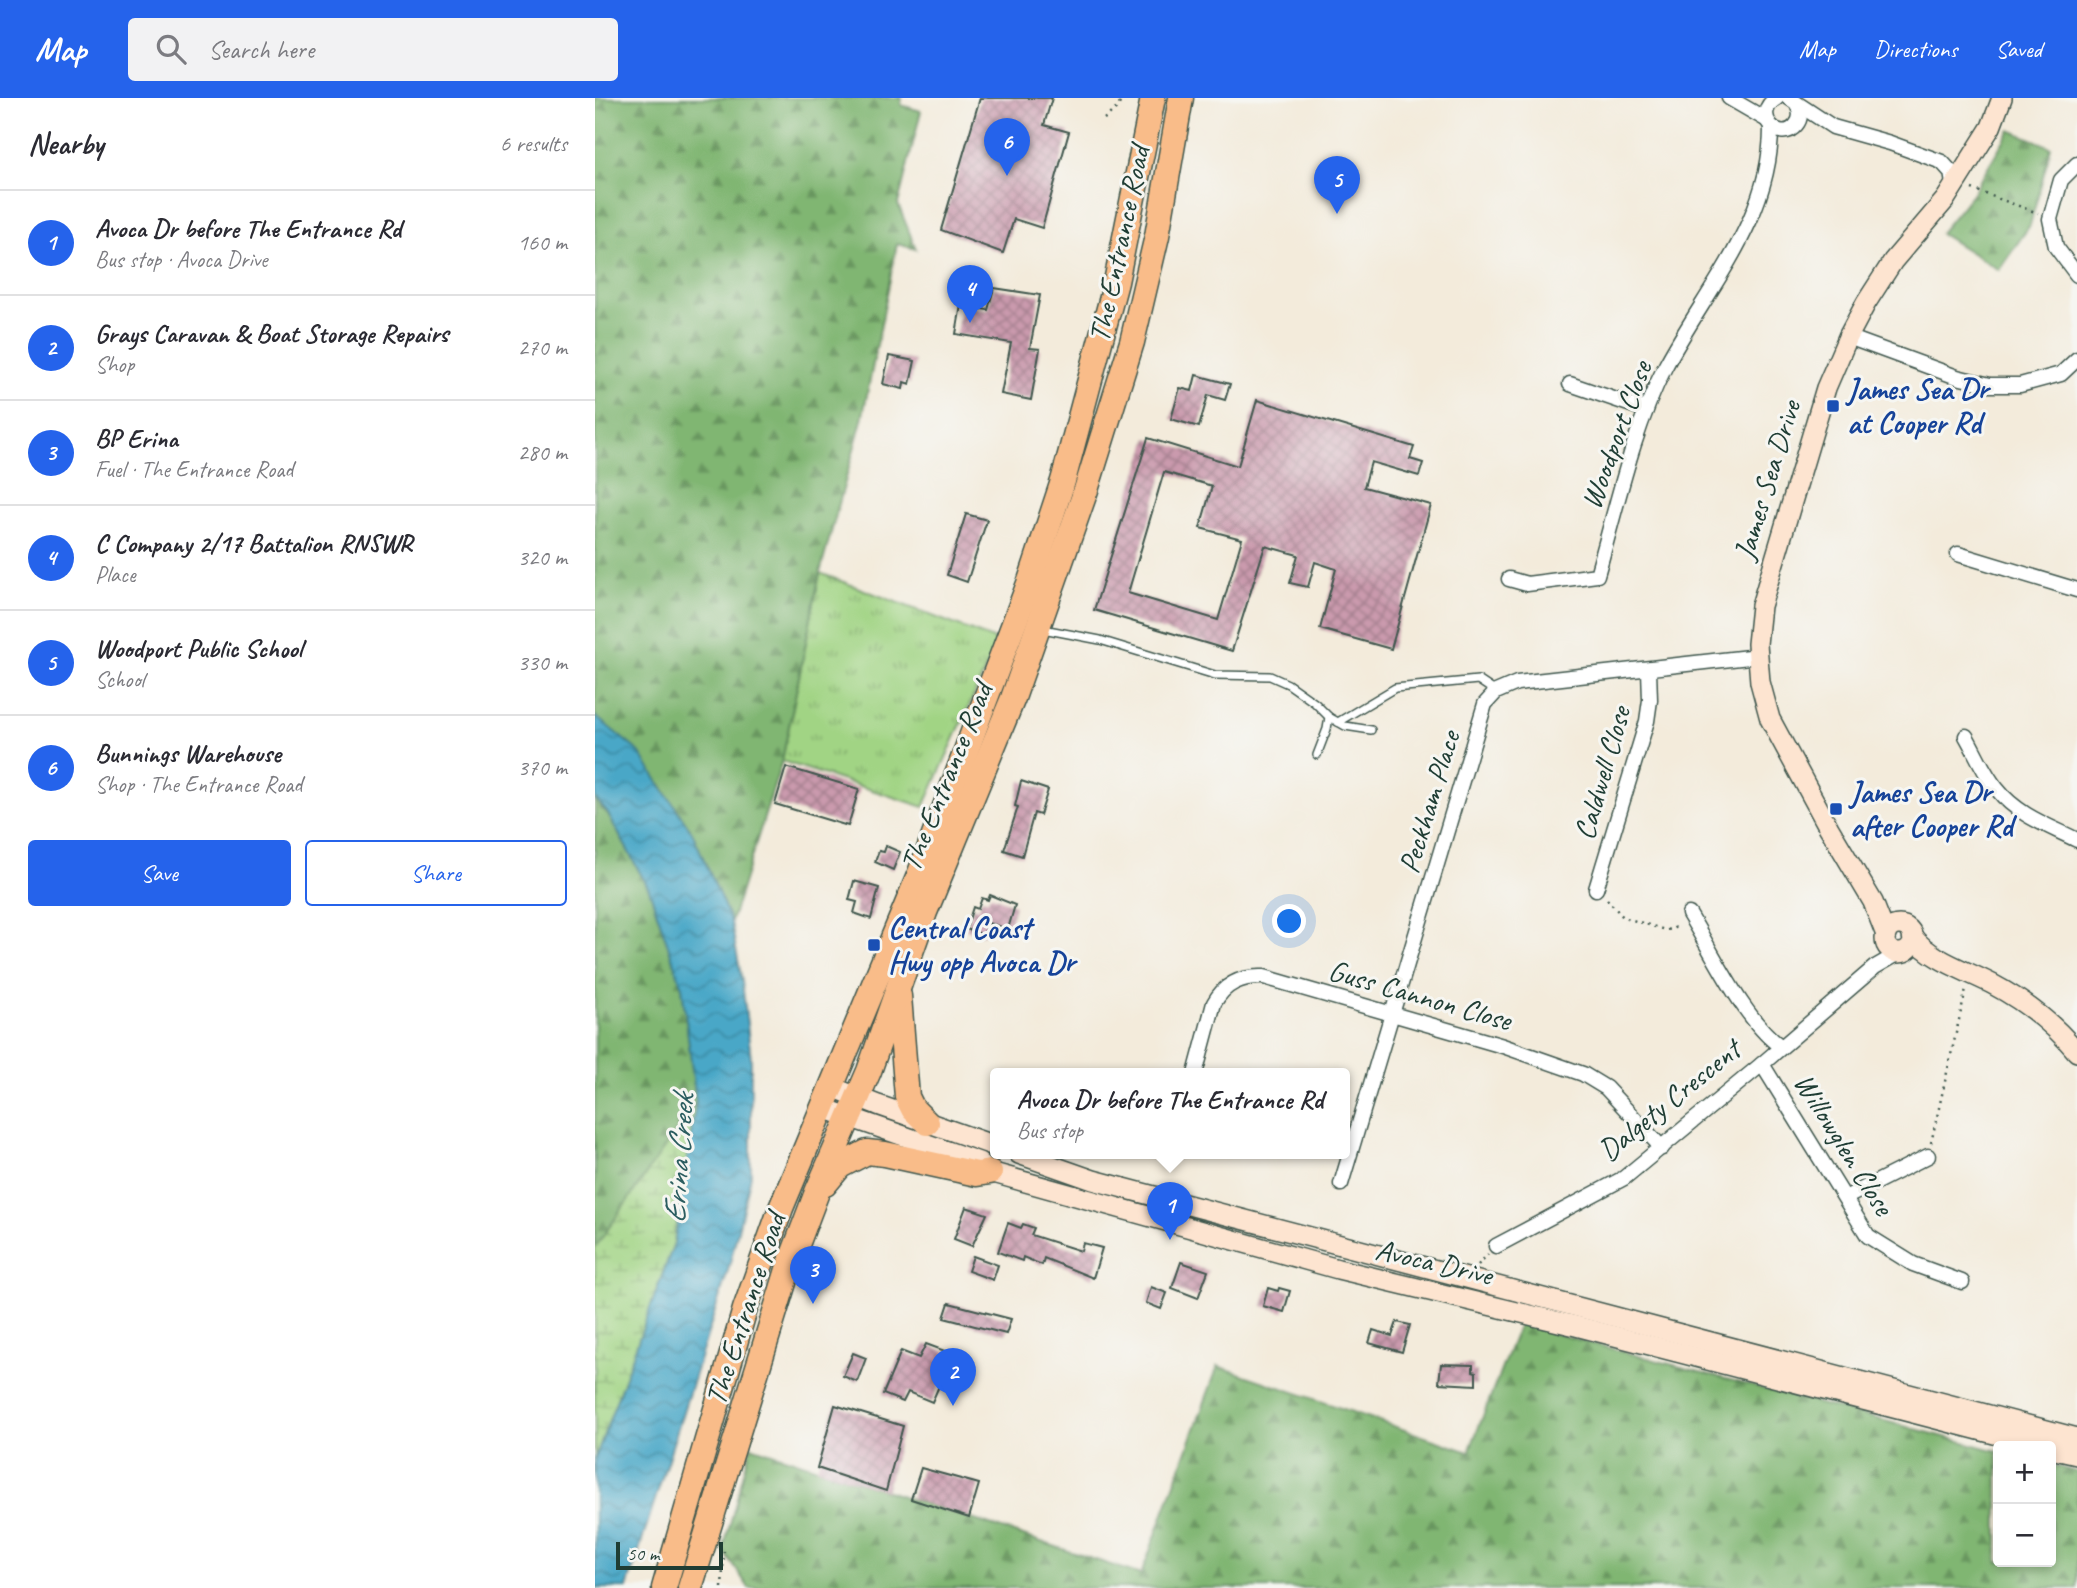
<!DOCTYPE html>
<meta charset="utf-8">
<style>
body{margin:0;font-family:Caveat,sans-serif;background:#f2f2f3;color:#2b2b33}
.controls{position:absolute;right:21px;bottom:21px;display:grid;overflow:hidden;border-radius:7px;box-shadow:0 4px 10px #0003}
.controls button{width:63px;height:63px;display:grid;place-items:center;padding:0;border:0;border-bottom:2px solid #e1e1e2;background:#fff;color:#2b2b33;font:35px sans-serif}
.scale{position:absolute;left:21px;bottom:18px;width:107px;box-sizing:border-box;padding-left:7px;border:4px solid #1f3d34;border-top:0;font-size:19px;line-height:24px;white-space:nowrap;color:#1f3d34;-webkit-text-stroke:5px #f6f6f2;paint-order:stroke}
.you{position:absolute;left:695px;top:824px;width:24px;height:24px;margin:-18px;border:5px solid #fff;border-radius:50%;background:#1a73e8;box-shadow:0 0 0 10px #1a73e833}
.badge{display:grid;place-items:center;width:46px;height:46px;border-radius:50%;background:#2563eb;color:#fff;font-size:23px;font-weight:700}
.pin{position:absolute;translate:-50% -58px;filter:drop-shadow(0 2px 4px #0008)}
.pin::after{content:'';position:absolute;top:37px;width:24px;height:21px;background:inherit;clip-path:polygon(0 0,100% 0,50% 100%)}
.popup{position:absolute;left:395px;top:970px;width:360px;height:91px;box-sizing:border-box;display:grid;place-content:center;border-radius:7px;background:#fff;filter:drop-shadow(0 2px 5px #0005);font-size:23px;white-space:nowrap;color:#7c7c81}
.popup b{font-size:26px;color:#2b2b33}
.popup::after{content:'';position:absolute;left:50%;top:100%;margin-left:-14px;border:14px solid transparent;border-top-color:#fff}
.list{margin:0;padding:0;list-style:none}
h2{display:flex;justify-content:space-between;align-items:center;height:91px;margin:0;padding:0 28px;font-size:30px}
h2 small{font-size:23px;font-weight:400;color:#7c7c81}
.list li{display:grid;grid-template-columns:46px 1fr auto;gap:21px;align-items:center;box-sizing:border-box;height:105px;padding:0 28px;border-top:2px solid #e1e1e2}
.list b{display:block;font-size:26px;white-space:nowrap}
.list p{margin:0;font-size:23px;white-space:nowrap;color:#7c7c81}
.list em{font-size:23px;font-style:normal;color:#7c7c81}
.actions{display:flex;gap:14px;padding:21px 28px}
.actions a{flex:1;padding:16px 0;border:2px solid #2563eb;border-radius:7px;text-align:center;font-size:24px;color:#2563eb}
.actions .main{background:#2563eb;color:#fff}
.icon{flex:none;width:38px;height:38px;fill:none;stroke:currentColor;stroke-width:2;stroke-linecap:round;stroke-linejoin:round}
.map{position:relative;flex:none;width:1482px;height:1490px;overflow:hidden}
header{display:flex;align-items:center;gap:42px;box-sizing:border-box;height:98px;padding:0 35px;background:#2563eb;color:#fff}
header strong{font-size:33px}
nav{display:flex;gap:38px;margin-inline-start:auto;font-size:24px}
.search{width:490px;height:63px;background:#f2f2f3;display:flex;align-items:center;gap:18px;box-sizing:border-box;padding:0 24px;border-radius:7px;color:#7c7c81;font-size:26px}
main{display:flex}
aside{flex:1;background:#fff}
.map>svg:first-child{display:block}
.grass{fill:url(#grass-tufts);stroke:#60885c;stroke-width:2}
.forest{fill:url(#forest-firs);stroke:#507a53;stroke-width:2}
.wetland{fill:url(#wetland-marsh);stroke:#60885c;stroke-width:2}
.water{fill:url(#water-waves);stroke:#34727e;stroke-width:2}
.building{fill:url(#building-cross-hatch);fill-rule:evenodd}
.lines{fill:none;stroke-linecap:round;stroke-linejoin:round}
.lane-casing{stroke:#3f574d;stroke-width:10}
.street-casing{stroke:#3f574d;stroke-width:17}
.secondary-casing{stroke:#3f574d;stroke-width:22}
.highway-casing{stroke:#3f574d;stroke-width:27}
.path{stroke:#3f574d;stroke-width:2.5;stroke-dasharray:2 5;stroke-linecap:butt}
.lane{stroke:#fff;stroke-width:7}
.street{stroke:#fff;stroke-width:14}
.secondary{stroke:#fde4d0;stroke-width:19}
.highway{stroke:#f9bc89;stroke-width:24}
.transit-dot{fill:#1a4fb4;stroke:#f6f6f2;stroke-width:2.5}
.labels{text-anchor:middle;stroke-width:6;stroke-linejoin:round;paint-order:stroke}
.street-label{font-size:30px;fill:#1f3d34;stroke:#f6f6f2}
.transit-label{font-size:30px;font-weight:bold;fill:#164399;stroke:#f6f6f2;text-anchor:start}
.water-label{font-size:32px;font-style:italic;fill:#2b5d60;stroke:#f6f6f2}
</style>
<header>
<strong>Map</strong>
<div class="search"><svg class="icon" aria-label="search" viewBox="0 0 24 24"><circle cx="10" cy="10" r="6"/><path d="M15 15l6 6"/></svg>Search here</div>
<nav><a>Map</a><a>Directions</a><a>Saved</a></nav>
</header>
<main>
<aside>
<h2>Nearby<small>6 results</small></h2>
<ul class="list">
<li><span class="badge">1</span><div><b>Avoca Dr before The Entrance Rd</b><p>Bus stop · Avoca Drive</p></div><em>160 m</em></li>
<li><span class="badge">2</span><div><b>Grays Caravan &amp; Boat Storage Repairs</b><p>Shop</p></div><em>270 m</em></li>
<li><span class="badge">3</span><div><b>BP Erina</b><p>Fuel · The Entrance Road</p></div><em>280 m</em></li>
<li><span class="badge">4</span><div><b>C Company 2/17 Battalion RNSWR</b><p>Place</p></div><em>320 m</em></li>
<li><span class="badge">5</span><div><b>Woodport Public School</b><p>School</p></div><em>330 m</em></li>
<li><span class="badge">6</span><div><b>Bunnings Warehouse</b><p>Shop · The Entrance Road</p></div><em>370 m</em></li>
</ul>
<div class="actions"><a class="main">Save</a><a>Share</a></div>
</aside>
<div class="map">
<svg width="1482" height="1490" viewBox="0 0 1482 1490">
<defs>
<pattern id="grass-tufts" width="24" height="20" patternUnits="userSpaceOnUse" patternTransform="scale(1.75)"><rect width="24" height="20" fill="#a1d484"/><path d="M3 7l-1-3M5 7V3M7 7l1-3M15 17l-1-3M17 17v-4M19 17l1-3" fill="none" stroke="#83ad6d"/></pattern>
<pattern id="forest-firs" width="22" height="20" patternUnits="userSpaceOnUse" patternTransform="scale(1.75)"><rect width="22" height="20" fill="#80b672"/><path d="M5 1l3.5 6h-7zM16 11l3.5 6h-7z" fill="#68955e"/></pattern>
<pattern id="wetland-marsh" width="20" height="14" patternUnits="userSpaceOnUse" patternTransform="scale(1.75)"><rect width="20" height="14" fill="#a1d484"/><path d="M1 5h8M5 5V1M11 12h8M15 12V8" fill="none" stroke="#83ad6d"/></pattern>
<pattern id="water-waves" width="16" height="10" patternUnits="userSpaceOnUse" patternTransform="scale(1.75)"><rect width="16" height="10" fill="#48a7c7"/><path d="M0 5q4-4 8 0t8 0" fill="none" stroke="#3b89a2"/></pattern>
<pattern id="building-cross-hatch" width="8" height="8" patternUnits="userSpaceOnUse" patternTransform="scale(1.75)"><rect width="8" height="8" fill="#ca9aad"/><path d="M0 0l8 8M0 8l8-8" fill="none" stroke="#a37f8e"/></pattern>
</defs>
<rect width="100%" height="100%" fill="#f6f6f2"/>
<filter id="ink" filterUnits="userSpaceOnUse"><feTurbulence type="fractalNoise" baseFrequency=".0143" numOctaves="2"/><feDisplacementMap in="SourceGraphic" scale="14" xChannelSelector="R" yChannelSelector="G"/><feConvolveMatrix kernelMatrix="1 2 1 2 8 2 1 2 1" color-interpolation-filters="sRGB"/></filter>
<filter id="wash" filterUnits="userSpaceOnUse"><feTurbulence type="fractalNoise" baseFrequency=".00686" numOctaves="4" result="noise"/><feDisplacementMap in="SourceGraphic" scale="28" xChannelSelector="R" yChannelSelector="G"/><feGaussianBlur stdDeviation="1.57" result="paint"/><feColorMatrix in="noise" values="0 0 0 0 0 0 0 0 0 0 0 0 0 0 0 0 0 1.4 0 .05"/><feComposite in="paint" operator="in"/></filter>
<g filter="url(#wash)">
<rect width="100%" height="100%" fill="#f3ebdb"/>
<polygon class="grass" points="225,475 403,543 329,709 187,663"/>
<g class="forest">
<polygon points="0,0 307,0 306,7 326,13 303,106 321,151 302,146 267,322 225,475 187,663 136,824 97,734 43,654 0,618"/>
<polygon points="1415,32 1456,49 1435,127 1404,172 1345,135 1377,96"/>
<polygon points="0,701 15,720 54,791 87,889 101,1004 0,1150"/>
<polygon points="924,1226 1403,1353 1403,1464 1456,1464 1456,1367 1482,1374 1482,1490 154,1490 128,1452 156,1348 546,1477 623,1268 874,1354"/>
</g>
<polygon class="wetland" points="101,1004 79,1145 0,1361 0,1150"/>
<polygon class="water" points="0,618 43,653 97,734 136,824 147,883 156,960 156,1078 134,1169 32,1490 0,1490 0,1361 79,1145 101,1004 87,889 54,791 12,714 0,700"/>
<g id="blocks">
<g class="building">
<polygon points="385,0 457,0 449,27 474,34 447,130 419,121 408,155 346,132"/>
<polygon points="399,190 445,197 435,250 445,251 436,302 406,296 416,245 361,236 366,207 393,212"/>
<polygon points="294,258 320,263 315,286 309,284 308,291 288,286"/>
<polygon points="601,277 635,286 630,302 613,297 604,329 576,321 585,290 597,293"/>
<path d="M662,302L819,349L815,361L828,365L824,378L776,364L769,389L836,407L796,551L725,531L741,471L720,464L713,489L695,485L703,457L670,448L637,553L499,512L553,340L643,368ZM569,374L617,388L605,430L647,441L623,522L533,495Z"/>
<polygon points="371,416 392,422 372,484 352,477"/>
<polygon points="191,669 264,691 253,728 180,706"/>
<polygon points="426,683 453,692 445,717 439,715 427,758 409,752 423,709 420,708"/>
<polygon points="291,748 305,754 298,772 280,764 284,753 289,754"/>
<polygon points="259,783 284,790 276,821 259,815 262,804 254,802"/>
<polygon points="395,797 420,807 413,831 393,825 389,837 371,831 378,809 383,811 387,800 393,802"/>
<polygon points="371,1109 392,1116 377,1148 359,1141"/>
<polygon points="413,1125 426,1130 428,1126 439,1130 436,1137 486,1153 488,1145 507,1150 498,1180 449,1160 447,1167 428,1159 427,1163 403,1154"/>
<polygon points="378,1158 403,1167 398,1182 373,1173"/>
<polygon points="586,1164 613,1173 603,1200 577,1190"/>
<polygon points="556,1189 572,1195 566,1211 551,1205"/>
<polygon points="673,1190 683,1193 684,1190 695,1193 689,1214 668,1208"/>
<polygon points="354,1205 416,1221 411,1236 349,1220"/>
<polygon points="802,1224 815,1227 807,1254 774,1245 778,1232 797,1238"/>
<polygon points="331,1246 358,1256 337,1304 313,1294 308,1304 288,1296 306,1253 324,1260"/>
<polygon points="258,1255 271,1260 262,1284 248,1278"/>
<polygon points="846,1266 878,1267 878,1273 881,1274 881,1287 844,1285"/>
<polygon points="240,1307 308,1328 291,1393 222,1370"/>
<polygon points="326,1370 384,1386 374,1420 316,1401"/>
</g>
</g>
</g>
<g filter="url(#ink)">
<use href="#blocks" fill-opacity="0" stroke="#3f574d" stroke-width="2"/>
<g class="lines">
<g class="lane-casing">
<g id="lane">
<polyline points="448,531 505,542 620,577 675,578 693,586 720,605 734,619 750,628 776,632"/>
<polyline points="743,624 800,590 883,582 901,594"/>
<polyline points="722,657 732,631 734,619"/>
</g>
</g>
<g class="street-casing">
<g id="street">
<polyline points="1134,0 1172,22"/>
<path d="M1182,0C1155,16 1185,47 1201,27C1207,20 1205,13 1202,6"/>
<polyline points="1194,0 1238,29 1295,45 1347,64 1356,74 1358,86"/>
<polyline points="1482,66 1466,82 1455,121 1461,149 1482,177"/>
<polyline points="1253,239 1362,279 1395,287 1425,287 1466,276 1482,261"/>
<polyline points="975,286 1051,312"/>
<polyline points="1363,456 1482,492"/>
<path d="M914,481L932,486L1002,477C1022,408 1037,334 1070,269C1111,191 1177,121 1176,28"/>
<path d="M1371,638C1381,655 1389,676 1402,691C1422,717 1454,728 1482,742"/>
<polyline points="1001,791 1052,623 1055,602 1054,572"/>
<path d="M1094,816C1119,857 1148,921 1186,949"/>
<polyline points="1167,966 1273,1138 1318,1166 1367,1184"/>
<path d="M600,976L619,905C630,885 647,878 669,879L908,948L988,976L1011,990L1067,1050"/>
<polyline points="746,1086 890,606 901,594 922,585 1163,558"/>
<polyline points="1250,1100 1333,1058"/>
<polyline points="901,1148 1029,1080 1167,966 1280,869 1306,854"/>
</g>
</g>
<g class="secondary-casing">
<g id="secondary">
<circle cx="1304" cy="841" r="14"/>
<polyline points="1291,837 1278,804 1234,730 1175,621 1165,584 1162,546 1166,508 1231,290 1253,239 1271,205 1298,163 1350,102 1396,29 1407,0"/>
<path d="M1317,838C1336,862 1370,872 1397,886C1429,903 1459,926 1482,954"/>
<polyline points="237,989 283,1007 400,1048"/>
<polyline points="228,1010 384,1064 395,1074 743,1171 981,1228 1446,1348"/>
<polyline points="424,1056 498,1082 1482,1340"/>
<polyline points="1456,1351 1482,1357"/>
</g>
</g>
<g class="highway-casing">
<g id="highway">
<polyline points="304,898 312,999 318,1011 332,1025"/>
<polyline points="230,1086 245,1068 272,1054 290,1056 382,1076 395,1074"/>
<polyline points="69,1490 150,1211 186,1110 325,775 435,483 468,383 521,184 558,0"/>
<polyline points="95,1490 195,1165 222,1094 274,973 330,814 418,600 491,392 537,244 562,138 586,0"/>
</g>
</g>
<g class="path">
<polyline points="509,21 523,9 527,0"/>
<polyline points="1377,91 1443,115"/>
<polyline points="1012,801 1028,819 1070,832 1078,831 1084,826"/>
<polyline points="1336,1045 1371,891"/>
<polyline points="883,1167 893,1156"/>
<polyline points="127,1490 129,1451"/>
</g>
<use href="#lane" class="lane"/>
<use href="#street" class="street"/>
<use href="#secondary" class="secondary"/>
<use href="#highway" class="highway"/>
</g>
</g>
<g class="transit-dot">
<rect x="1231" y="301" width="14" height="14" rx="3.5"/>
<rect x="1234" y="704" width="14" height="14" rx="3.5"/>
<rect x="272" y="840" width="14" height="14" rx="3.5"/>
</g>
<g class="labels">
<g class="street-label">
<text transform="translate(524 146) rotate(-78)" y="10">The Entrance Road</text>
<text transform="translate(1021 337) rotate(-70)" y="10">Woodport Close</text>
<text transform="translate(1172 382) rotate(-73)" y="10">James Sea Drive</text>
<text transform="translate(1007 675) rotate(-74)" y="10">Caldwell Close</text>
<text transform="translate(351 679) rotate(-68)" y="10">The Entrance Road</text>
<text transform="translate(834 704) rotate(-73)" y="10">Peckham Place</text>
<text transform="translate(825 897) rotate(16)" y="10">Guss Cannon Close</text>
<text transform="translate(1074 1002) rotate(-39)" y="10">Dalgety Crescent</text>
<text transform="translate(1249 1046) rotate(58)" y="10">Willowglen Close</text>
<text transform="translate(839 1164) rotate(13)" y="10">Avoca Drive</text>
<text transform="translate(150 1211) rotate(-72)" y="10">The Entrance Road</text>
</g>
<g class="transit-label">
<text x="1252" y="301">James Sea Dr<tspan x="1252" dy="34">at Cooper Rd</tspan></text>
<text x="1255" y="704">James Sea Dr<tspan x="1255" dy="34">after Cooper Rd</tspan></text>
<text x="293" y="840">Central Coast<tspan x="293" dy="34">Hwy opp Avoca Dr</tspan></text>
</g>
<g class="water-label">
<text transform="translate(83 1061) rotate(-86)" y="11">Erina Creek</text>
</g>
</g>
</svg>
<div class="controls">
<button>+</button>
<button>−</button>
</div>
<div class="scale">50 m</div>
<div class="you"></div>
<div class="pin badge" style="left:575px;top:1142px">1</div>
<div class="popup"><b>Avoca Dr before The Entrance Rd</b>Bus stop</div>
<div class="pin badge" style="left:358px;top:1308px">2</div>
<div class="pin badge" style="left:218px;top:1206px">3</div>
<div class="pin badge" style="left:375px;top:225px">4</div>
<div class="pin badge" style="left:742px;top:116px">5</div>
<div class="pin badge" style="left:412px;top:78px">6</div>
</div>
</main>
